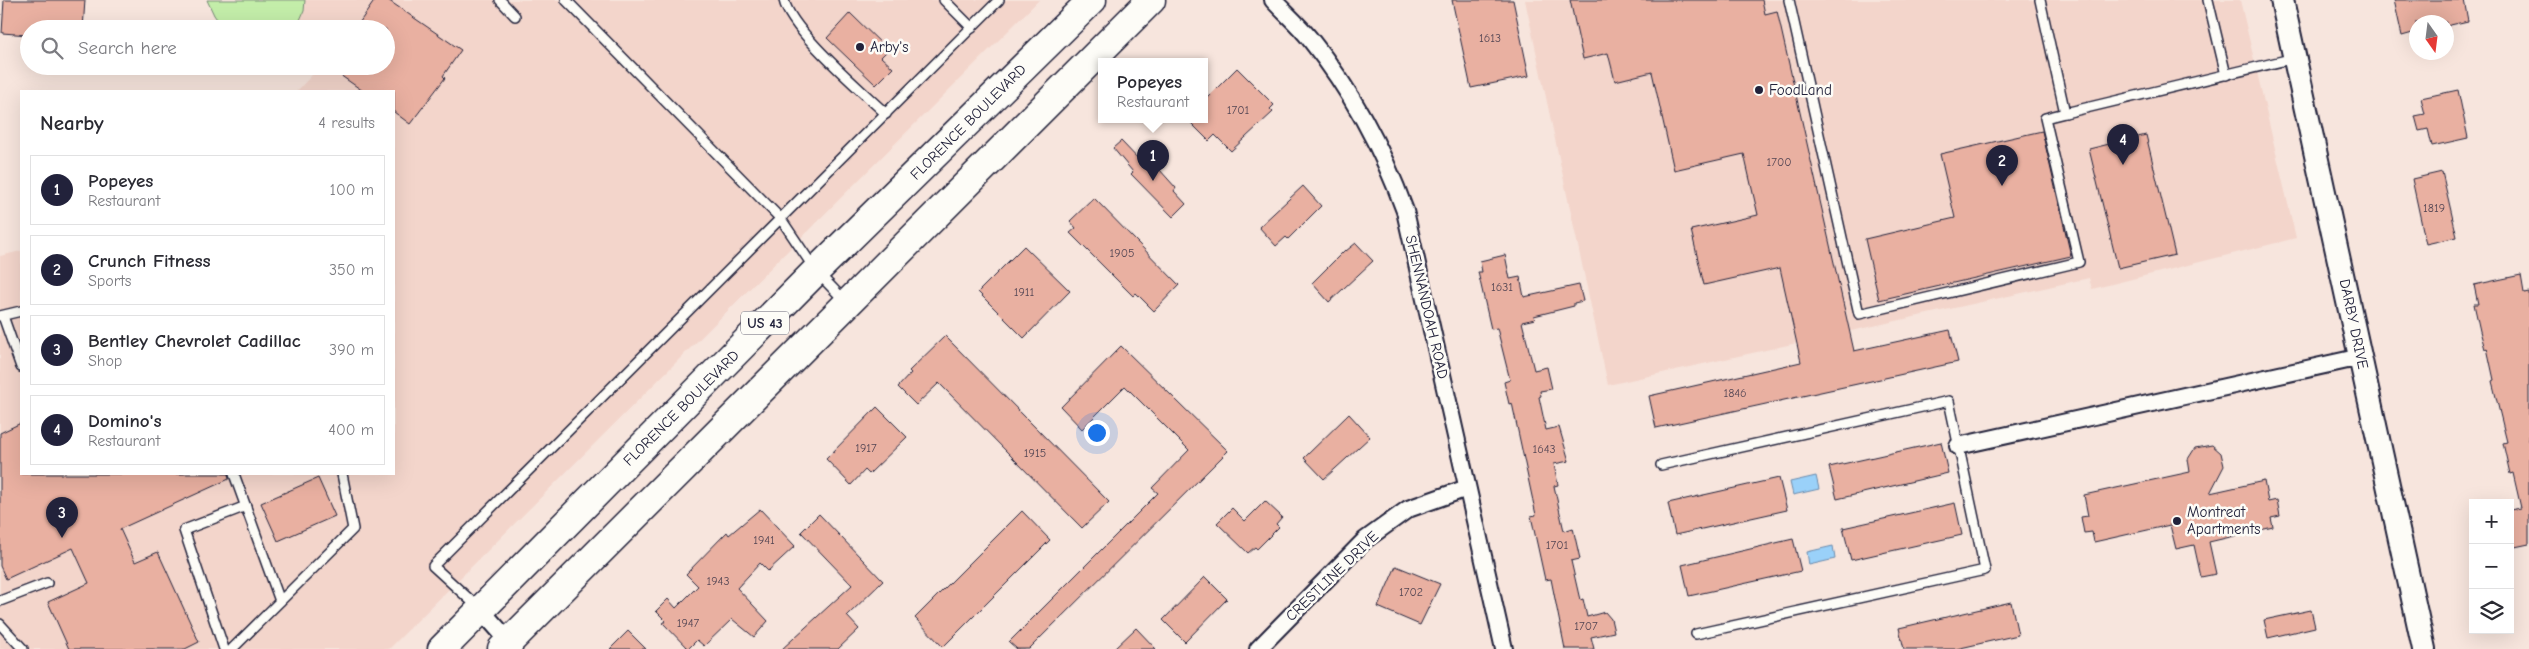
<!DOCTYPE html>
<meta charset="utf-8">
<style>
body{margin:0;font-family:"Comic Neue",sans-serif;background:#f2f2f3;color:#2b2b33}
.controls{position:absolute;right:15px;bottom:15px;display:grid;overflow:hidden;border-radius:0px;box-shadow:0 5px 20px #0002}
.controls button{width:45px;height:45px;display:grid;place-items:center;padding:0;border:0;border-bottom:1px solid #e1e1e2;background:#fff;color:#2b2b33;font:25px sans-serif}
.compass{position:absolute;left:2409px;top:15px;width:45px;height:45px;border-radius:50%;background:#fff;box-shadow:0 5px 20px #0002;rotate:166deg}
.you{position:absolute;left:1096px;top:432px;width:18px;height:18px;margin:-12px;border:4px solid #fff;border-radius:50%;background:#1a73e8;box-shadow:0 0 0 8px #1a73e833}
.badge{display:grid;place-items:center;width:32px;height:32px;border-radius:50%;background:#22223b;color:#fff;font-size:16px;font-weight:700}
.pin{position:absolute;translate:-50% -41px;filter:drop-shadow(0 1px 2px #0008)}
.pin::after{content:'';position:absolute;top:26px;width:18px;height:15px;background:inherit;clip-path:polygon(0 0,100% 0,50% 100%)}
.popup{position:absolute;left:1098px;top:58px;width:110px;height:65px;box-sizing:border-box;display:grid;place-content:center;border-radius:0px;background:#fff;filter:drop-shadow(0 1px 4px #0005);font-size:16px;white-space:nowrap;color:#7c7c81}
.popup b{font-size:19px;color:#2b2b33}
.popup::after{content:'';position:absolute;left:50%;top:100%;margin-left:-10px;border:10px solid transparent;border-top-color:#fff}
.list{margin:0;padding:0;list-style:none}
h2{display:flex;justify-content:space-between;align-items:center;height:65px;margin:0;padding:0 20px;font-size:21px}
h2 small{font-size:16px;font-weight:400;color:#7c7c81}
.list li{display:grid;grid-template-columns:32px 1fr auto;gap:15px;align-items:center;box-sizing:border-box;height:70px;margin:0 10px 10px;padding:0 10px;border:1px solid #e1e1e2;border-radius:0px}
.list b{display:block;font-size:19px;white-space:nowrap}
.list p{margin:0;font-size:16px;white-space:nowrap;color:#7c7c81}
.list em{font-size:16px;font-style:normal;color:#7c7c81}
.icon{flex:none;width:28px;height:28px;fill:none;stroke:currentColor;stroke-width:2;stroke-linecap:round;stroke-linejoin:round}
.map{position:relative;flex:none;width:2529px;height:649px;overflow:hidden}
.search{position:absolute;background:#fff;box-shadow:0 5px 20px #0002;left:20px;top:20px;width:375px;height:55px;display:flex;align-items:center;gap:12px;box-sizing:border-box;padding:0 18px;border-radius:28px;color:#7c7c81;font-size:19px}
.panel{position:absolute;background:#fff;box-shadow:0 5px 20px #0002;left:20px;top:90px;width:375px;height:385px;border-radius:0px}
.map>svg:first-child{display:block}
.built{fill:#f3d5cb}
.green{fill:#c3eda9;stroke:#728872}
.water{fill:#9ad1f9;stroke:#6a8bad}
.building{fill:#e9b0a1;stroke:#22223b}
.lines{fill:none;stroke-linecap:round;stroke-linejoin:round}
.service-casing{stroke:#22223b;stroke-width:12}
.minor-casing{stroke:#22223b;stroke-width:20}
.secondary-casing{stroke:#22223b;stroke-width:26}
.trunk-casing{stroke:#22223b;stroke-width:31}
.service{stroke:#fdfcf7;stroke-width:9}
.minor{stroke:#fdfcf7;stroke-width:16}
.secondary{stroke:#fdfcf7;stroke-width:22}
.trunk{stroke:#fdfcf7;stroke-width:28}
.poi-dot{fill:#22223b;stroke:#fdfcf7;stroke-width:2}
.labels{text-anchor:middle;stroke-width:5;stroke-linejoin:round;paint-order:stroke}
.number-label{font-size:12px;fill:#544654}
.shield{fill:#fdfcf7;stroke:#646373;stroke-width:1}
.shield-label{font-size:14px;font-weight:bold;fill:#22223b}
.poi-label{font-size:15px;fill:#22223b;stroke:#fdfcf7;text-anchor:start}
.street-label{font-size:15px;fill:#22223b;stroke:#fdfcf7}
</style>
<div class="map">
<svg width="2529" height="649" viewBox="0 0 2529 649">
<rect width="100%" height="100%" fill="#f7e5dd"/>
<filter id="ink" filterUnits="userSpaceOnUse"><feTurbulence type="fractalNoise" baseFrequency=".02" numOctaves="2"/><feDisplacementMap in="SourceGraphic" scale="10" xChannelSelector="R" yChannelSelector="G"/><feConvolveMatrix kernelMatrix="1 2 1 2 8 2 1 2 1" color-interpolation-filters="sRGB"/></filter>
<g filter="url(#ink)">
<g class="built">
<polygon points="255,0 1039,0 389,649 0,649 0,256 21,251 21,474 394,474 394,91 297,91 313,74 304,66 386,66 386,29 256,29"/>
<polygon points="1525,0 2240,0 2296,238 2092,289 2089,278 1608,385"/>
</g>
<polygon class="green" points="207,0 305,0 304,11 296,29 224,29 214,15"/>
<g class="water">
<polygon points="1816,476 1819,489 1793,495 1790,482"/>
<polygon points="1833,546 1835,559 1809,565 1807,552"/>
</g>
<g class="building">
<polygon points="4,0 85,0 83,29 29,29 29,35 2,33"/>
<polygon points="375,0 388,0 461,50 443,76 445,78 410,124 394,112 394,91 363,91 327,66 386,66 386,29 355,29"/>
<polygon points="1452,0 1513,0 1529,76 1471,88"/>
<polygon points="1570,0 1762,0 1765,14 1777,11 1854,351 1950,330 1958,362 1656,428 1649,396 1801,362 1780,268 1704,285 1691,230 1758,215 1744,154 1674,170 1652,72 1615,81 1608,53 1583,59"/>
<polygon points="2394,0 2464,0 2468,21 2446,26 2446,22 2416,22 2416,32 2402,36"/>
<polygon points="850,13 888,50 881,57 893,68 876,85 827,38"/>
<polygon points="1237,68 1274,105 1270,109 1273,112 1231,151 1215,135 1209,141 1188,120 1204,120 1204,101"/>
<polygon points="2458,90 2468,138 2432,146 2428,129 2419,131 2415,116 2425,114 2421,98"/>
<polygon points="2042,131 2071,256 1879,300 1865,239 1955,218 1940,154"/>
<polygon points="2146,135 2175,255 2118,268 2089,149"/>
<polygon points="1121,141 1142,163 1145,160 1156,172 1159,169 1176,188 1174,191 1186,204 1173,217 1131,174 1133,172 1113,148"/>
<polygon points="2442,172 2457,237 2426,244 2412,179"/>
<polygon points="1303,186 1321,206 1288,239 1286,237 1276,246 1259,227"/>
<polygon points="1094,198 1179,285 1154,311 1136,293 1133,296 1070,233 1076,228 1070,221"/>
<polygon points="1356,243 1373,261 1329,302 1312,283 1345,250 1346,251"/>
<polygon points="1024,246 1070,291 1024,338 978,292"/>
<polygon points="1505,255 1510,279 1520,277 1524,297 1579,285 1583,301 1574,303 1574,306 1534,316 1535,319 1522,322 1534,370 1547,367 1552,389 1540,391 1541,396 1539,397 1546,430 1559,427 1569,461 1554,464 1558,485 1554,486 1564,531 1573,528 1580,559 1571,561 1580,600 1583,599 1587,617 1605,612 1611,619 1614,632 1591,637 1594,649 1565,649 1551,579 1545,580 1531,516 1536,515 1512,403 1509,404 1504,382 1510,380 1497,328 1491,329 1478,272 1482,272 1480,261"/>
<polygon points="2521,275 2524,293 2529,292 2529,544 2510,548 2510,510 2521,508 2513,473 2510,474 2503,443 2507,442 2492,381 2494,380 2487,348 2485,349 2480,331 2474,304 2478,304 2474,285"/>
<polygon points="945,336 1109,502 1082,528 939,383 916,405 898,387 911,373 909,371"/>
<polygon points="1121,346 1228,451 1029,649 1017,649 1009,642 1158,493 1152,488 1189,450 1125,386 1082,429 1061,407"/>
<polygon points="877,407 907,437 869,474 865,470 851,485 826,459"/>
<polygon points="1349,414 1370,437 1324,479 1304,458"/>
<polygon points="21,423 21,474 228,474 229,479 120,529 135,562 158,552 199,642 185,649 69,649 48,602 89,583 73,548 6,579 0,566 0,433"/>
<polygon points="1941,442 1948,473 1837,499 1829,467"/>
<polygon points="2212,445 2221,453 2224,466 2210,493 2264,481 2268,502 2277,500 2280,516 2271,518 2273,527 2209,542 2216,574 2201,577 2194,545 2176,549 2170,525 2094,542 2092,532 2084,533 2081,517 2088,516 2084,495 2190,472 2188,459 2195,448"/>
<polygon points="318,478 335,516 278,541 261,503"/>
<polygon points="1779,478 1787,510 1675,535 1668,503"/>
<polygon points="1265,501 1282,517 1276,524 1279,527 1257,549 1255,547 1248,553 1217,523 1232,508 1245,521"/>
<polygon points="1955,503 1962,535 1851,560 1843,528"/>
<polygon points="760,509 795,546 768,571 760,563 737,588 768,621 754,637 732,619 704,646 697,640 688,649 663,623 666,621 656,611 668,599 676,608 698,586 686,574 727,532 729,535"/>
<polygon points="1022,511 1050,540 943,647 915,618"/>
<polygon points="819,514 883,581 847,616 859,629 838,649 782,649 852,585 801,532"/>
<polygon points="1793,539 1801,571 1689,596 1682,565"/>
<polygon points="1396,566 1440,584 1420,625 1378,607"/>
<polygon points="1205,577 1227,599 1185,642 1163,620"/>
<polygon points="2011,602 2018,635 1956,649 1904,649 1899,628"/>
<polygon points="2311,610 2315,627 2268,638 2264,620"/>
<polygon points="1136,628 1156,649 1114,649"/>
<polygon points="628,631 646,649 610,649"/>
</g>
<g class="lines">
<g class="service-casing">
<g id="service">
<polyline points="500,0 515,16"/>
<polyline points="566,0 781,219 816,271 846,302"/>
<path d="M784,0C790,30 861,90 886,114"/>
<polyline points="944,0 972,28"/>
<polyline points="1789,0 1859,314 2079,262 2045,118 2065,113"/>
<polyline points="2040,0 2065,113 2295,58"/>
<polyline points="2208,0 2226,75"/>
<polyline points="0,316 21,311"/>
<polyline points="3,316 21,367"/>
<polyline points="1661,465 1949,401 1985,570 1696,634"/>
<polyline points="234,474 280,601"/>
<polyline points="0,601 47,583"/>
<polyline points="479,608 433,566 999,0"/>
<polyline points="0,624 23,649"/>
<polyline points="224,649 184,530 246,506"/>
<polyline points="232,649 353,529 342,474"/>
</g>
</g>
<g class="minor-casing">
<g id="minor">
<path d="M1273,0C1285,13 1299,25 1310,39C1351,90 1383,150 1405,211L1504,649"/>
<polyline points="1958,446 2361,357"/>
<polyline points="481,610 514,647"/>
<polyline points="1258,649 1365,540 1408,509 1467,488"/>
</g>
</g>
<g class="secondary-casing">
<polyline id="secondary" points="2282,0 2424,649"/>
</g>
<g class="trunk-casing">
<g id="trunk">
<polyline points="442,649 816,271 1092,0"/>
<polyline points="502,649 1151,0"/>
</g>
</g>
<use href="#service" class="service"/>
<use href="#minor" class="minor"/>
<use href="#secondary" class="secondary"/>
<use href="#trunk" class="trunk"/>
</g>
</g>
<g class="poi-dot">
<circle cx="860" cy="47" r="5"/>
<circle cx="1759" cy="90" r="5"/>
<circle cx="2177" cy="521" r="5"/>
</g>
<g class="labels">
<g class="number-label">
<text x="1490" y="42">1613</text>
<text x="1238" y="114">1701</text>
<text x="1779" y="166">1700</text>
<text x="2434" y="212">1819</text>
<text x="1122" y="257">1905</text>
<text x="1502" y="291">1631</text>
<text x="1024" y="296">1911</text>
<text x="1735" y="397">1846</text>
<text x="866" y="452">1917</text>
<text x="1544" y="453">1643</text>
<text x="1035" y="457">1915</text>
<text x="764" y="544">1941</text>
<text x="1557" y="549">1701</text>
<text x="718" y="585">1943</text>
<text x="1411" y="596">1702</text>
<text x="688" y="627">1947</text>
<text x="1586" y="630">1707</text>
</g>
<rect class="shield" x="741" y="311.5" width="48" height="23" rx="4"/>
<g class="shield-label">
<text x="765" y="328">US 43</text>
</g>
<g class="poi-label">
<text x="870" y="52">Arby's</text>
<text x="1769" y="95">FoodLand</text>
<text x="2187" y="517">Montreat<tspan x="2187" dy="17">Apartments</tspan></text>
</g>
<g class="street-label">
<text transform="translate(968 122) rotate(-45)" y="5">FLORENCE BOULEVARD</text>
<text transform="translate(1427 307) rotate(77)" y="5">SHENNANDOAH ROAD</text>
<text transform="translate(2354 324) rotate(78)" y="5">DARBY DRIVE</text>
<text transform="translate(681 408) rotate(-45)" y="5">FLORENCE BOULEVARD</text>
<text transform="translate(1332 576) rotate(-44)" y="5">CRESTLINE DRIVE</text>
</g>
</g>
</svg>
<div class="controls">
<button>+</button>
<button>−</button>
<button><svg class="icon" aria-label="layers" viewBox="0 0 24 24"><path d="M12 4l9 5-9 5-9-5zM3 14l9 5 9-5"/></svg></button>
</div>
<svg class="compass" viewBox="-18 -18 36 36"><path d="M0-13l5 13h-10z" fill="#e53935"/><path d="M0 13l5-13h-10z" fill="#7c7c81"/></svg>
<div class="you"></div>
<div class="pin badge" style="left:1153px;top:181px">1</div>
<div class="popup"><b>Popeyes</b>Restaurant</div>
<div class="pin badge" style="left:2002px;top:186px">2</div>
<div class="pin badge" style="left:62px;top:538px">3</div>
<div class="pin badge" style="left:2123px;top:165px">4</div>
<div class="search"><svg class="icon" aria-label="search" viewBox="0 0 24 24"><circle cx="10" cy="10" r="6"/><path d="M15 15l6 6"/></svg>Search here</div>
<section class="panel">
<h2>Nearby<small>4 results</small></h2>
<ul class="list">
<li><span class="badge">1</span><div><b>Popeyes</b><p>Restaurant</p></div><em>100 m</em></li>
<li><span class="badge">2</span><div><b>Crunch Fitness</b><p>Sports</p></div><em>350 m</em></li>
<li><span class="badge">3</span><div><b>Bentley Chevrolet Cadillac</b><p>Shop</p></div><em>390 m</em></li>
<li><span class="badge">4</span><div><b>Domino's</b><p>Restaurant</p></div><em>400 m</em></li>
</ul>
</section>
</div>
